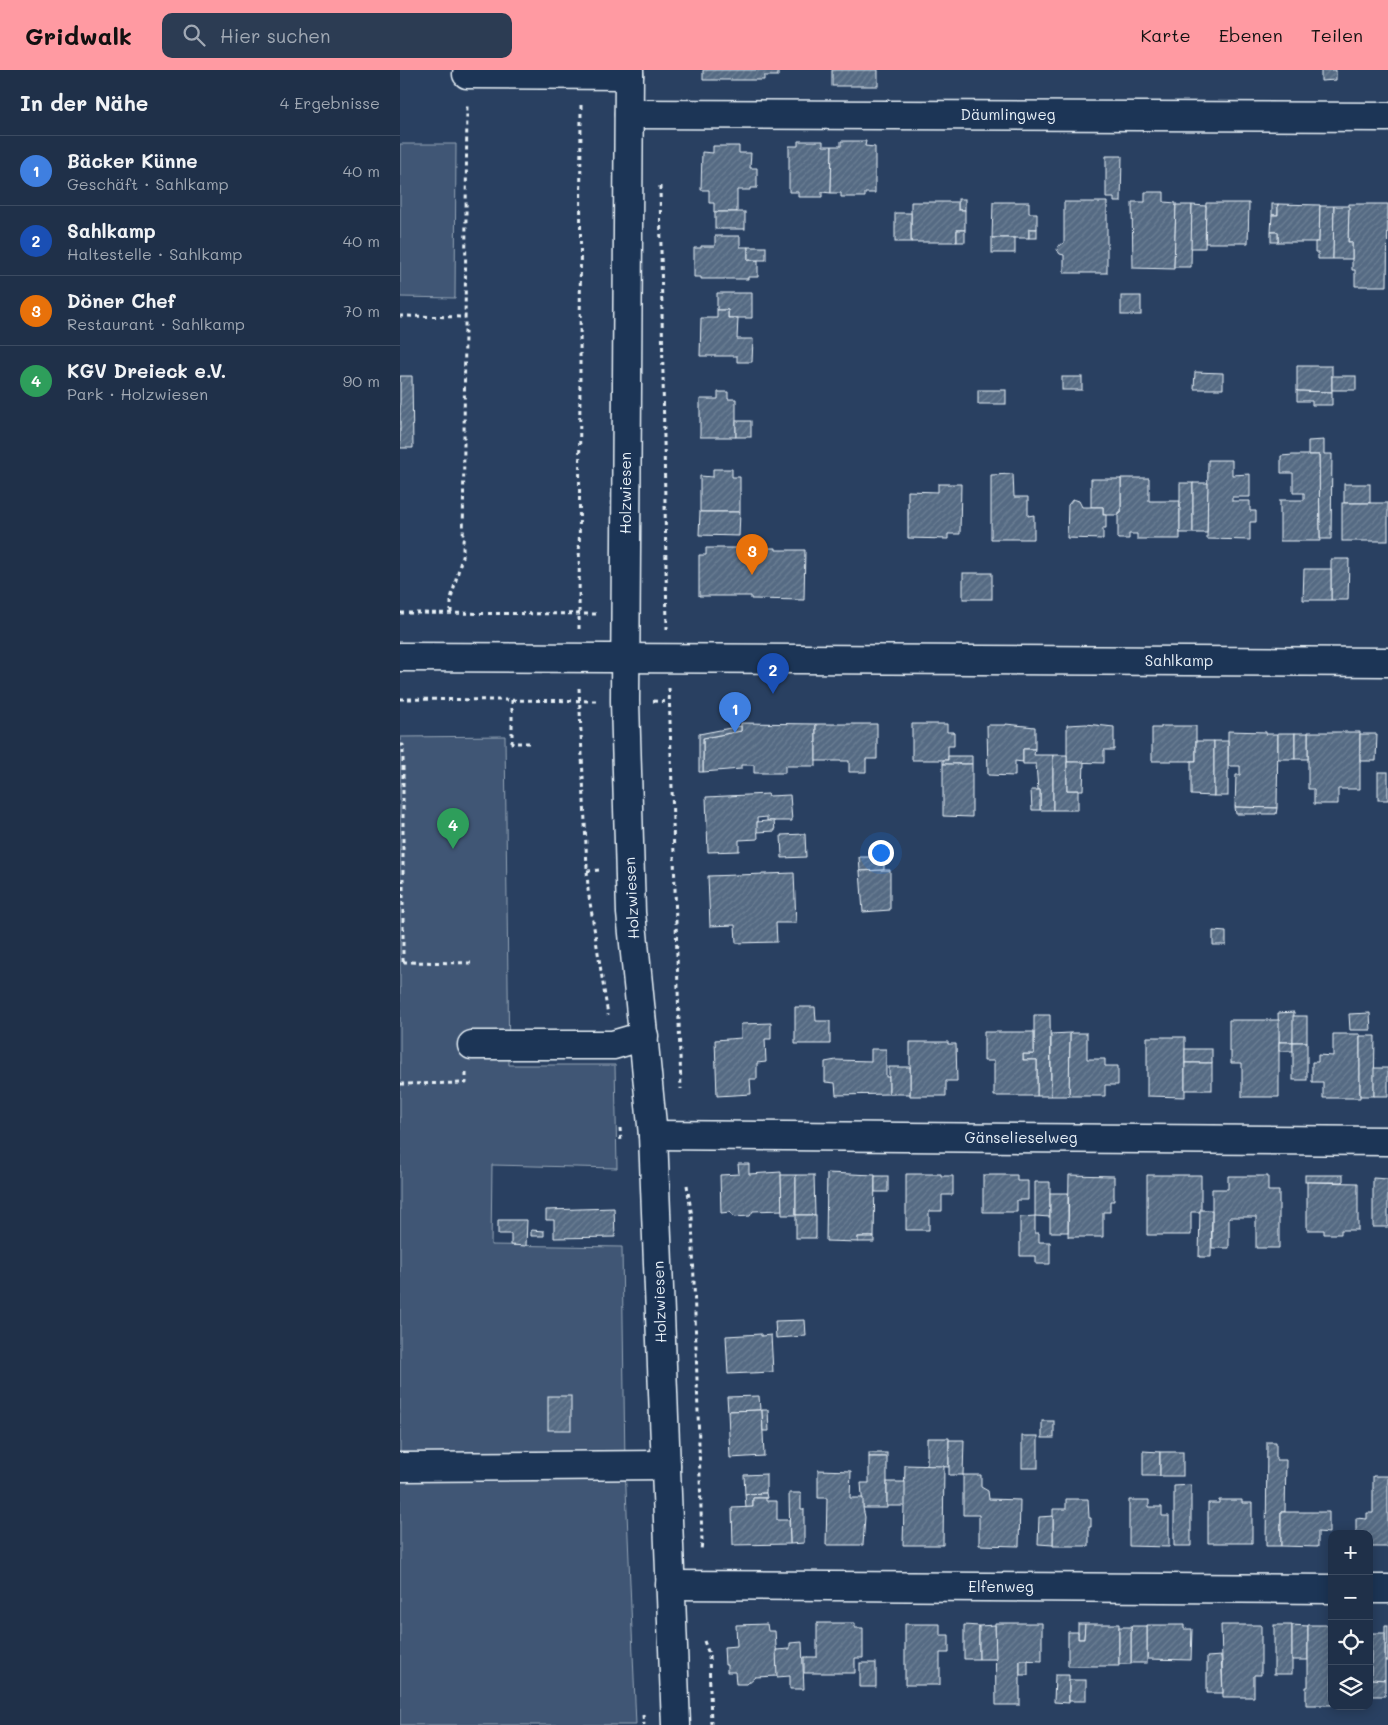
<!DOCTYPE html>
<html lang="de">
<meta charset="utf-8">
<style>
body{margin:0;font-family:Mali,sans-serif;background:#2c3c53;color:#f1f3f6}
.controls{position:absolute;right:15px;bottom:15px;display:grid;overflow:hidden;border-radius:10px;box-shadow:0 2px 12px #0003}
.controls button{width:45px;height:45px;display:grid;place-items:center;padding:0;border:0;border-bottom:1px solid #3c4b61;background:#1f3049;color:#f1f3f6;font:25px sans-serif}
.you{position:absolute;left:480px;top:782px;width:18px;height:18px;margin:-12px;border:4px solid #fff;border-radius:50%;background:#1a73e8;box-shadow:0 0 0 8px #1a73e833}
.badge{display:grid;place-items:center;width:32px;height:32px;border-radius:50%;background:#ff9aa2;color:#fff;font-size:16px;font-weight:700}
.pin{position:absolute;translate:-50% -41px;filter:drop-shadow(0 1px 2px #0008)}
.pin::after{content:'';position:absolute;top:26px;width:18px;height:15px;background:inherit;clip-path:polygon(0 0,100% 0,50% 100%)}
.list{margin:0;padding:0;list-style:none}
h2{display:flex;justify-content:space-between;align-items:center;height:65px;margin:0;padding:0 20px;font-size:21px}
h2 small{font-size:16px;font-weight:400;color:#a1a9b4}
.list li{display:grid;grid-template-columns:32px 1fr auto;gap:15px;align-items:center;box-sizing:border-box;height:70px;padding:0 20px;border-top:1px solid #3c4b61}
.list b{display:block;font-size:19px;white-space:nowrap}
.list p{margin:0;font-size:16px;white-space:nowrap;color:#a1a9b4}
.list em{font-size:16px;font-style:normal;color:#a1a9b4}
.icon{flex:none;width:28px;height:28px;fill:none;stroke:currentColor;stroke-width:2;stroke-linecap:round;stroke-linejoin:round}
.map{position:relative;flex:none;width:988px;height:1655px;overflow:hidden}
header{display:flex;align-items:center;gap:30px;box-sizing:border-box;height:70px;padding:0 25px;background:#ff9aa2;color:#111}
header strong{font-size:24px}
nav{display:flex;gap:28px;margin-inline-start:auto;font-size:18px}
.search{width:350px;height:45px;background:#2c3c53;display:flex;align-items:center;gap:12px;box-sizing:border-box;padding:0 18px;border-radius:10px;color:#a1a9b4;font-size:19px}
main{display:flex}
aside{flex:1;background:#1f3049}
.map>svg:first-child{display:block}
.green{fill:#415774;stroke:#94a4b6}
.building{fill:url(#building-hatch);stroke:#e8f1f8}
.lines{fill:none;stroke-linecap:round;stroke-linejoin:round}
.minor-casing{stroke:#e8f1f8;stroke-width:31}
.path{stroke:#e8f1f8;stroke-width:3;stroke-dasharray:4 4;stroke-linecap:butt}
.minor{stroke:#1d3557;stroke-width:28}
.labels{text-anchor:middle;stroke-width:4;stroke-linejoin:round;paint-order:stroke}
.street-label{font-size:15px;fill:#e8f1f8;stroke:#1d3557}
</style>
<header>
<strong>Gridwalk</strong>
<div class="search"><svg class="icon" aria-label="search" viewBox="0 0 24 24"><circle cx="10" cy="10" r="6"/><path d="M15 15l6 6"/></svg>Hier suchen</div>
<nav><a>Karte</a><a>Ebenen</a><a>Teilen</a></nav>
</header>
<main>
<aside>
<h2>In der Nähe<small>4 Ergebnisse</small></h2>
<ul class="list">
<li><span class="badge" style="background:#3f7fe0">1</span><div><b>Bäcker Künne</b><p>Geschäft · Sahlkamp</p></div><em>40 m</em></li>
<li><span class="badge" style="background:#1a4fb4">2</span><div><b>Sahlkamp</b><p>Haltestelle · Sahlkamp</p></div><em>40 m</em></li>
<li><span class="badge" style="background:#e8710a">3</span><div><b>Döner Chef</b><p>Restaurant · Sahlkamp</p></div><em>70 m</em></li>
<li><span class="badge" style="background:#2e9e5b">4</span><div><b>KGV Dreieck e.V.</b><p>Park · Holzwiesen</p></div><em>90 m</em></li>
</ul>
</aside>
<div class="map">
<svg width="988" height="1655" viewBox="0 0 988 1655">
<defs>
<pattern id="building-hatch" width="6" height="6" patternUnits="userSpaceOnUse" patternTransform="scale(1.25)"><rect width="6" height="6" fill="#556a83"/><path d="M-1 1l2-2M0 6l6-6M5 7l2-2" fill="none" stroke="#6d8095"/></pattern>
</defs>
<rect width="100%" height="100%" fill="#294061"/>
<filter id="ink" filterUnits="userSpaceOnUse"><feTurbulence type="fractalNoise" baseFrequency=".02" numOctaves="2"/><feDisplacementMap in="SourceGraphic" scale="10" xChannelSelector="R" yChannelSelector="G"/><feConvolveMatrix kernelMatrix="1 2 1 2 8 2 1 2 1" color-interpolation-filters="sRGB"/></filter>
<g filter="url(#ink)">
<g class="green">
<polygon points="0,74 56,74 55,228 0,227"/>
<polygon points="105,666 109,995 215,995 217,1098 92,1095 91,1175 222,1177 225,1395 236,1655 0,1655 0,667"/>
</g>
<g class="building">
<polygon points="303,0 378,0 378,6 364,6 364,10 303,10"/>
<rect x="432" y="0" width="46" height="16"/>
<polygon points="921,0 936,0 936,10 921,11"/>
<polygon points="398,71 423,71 423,76 432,76 431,123 422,122 422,127 398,127 398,122 389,122 389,76 398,76"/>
<polygon points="441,71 466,71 465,76 475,77 475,123 465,123 465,127 441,127 441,123 431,123 432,76 441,76"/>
<polygon points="313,76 339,76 339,83 351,83 350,98 357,98 357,118 350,118 350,120 337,120 337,142 314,142 314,133 309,133 309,120 301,120 302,82 313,83"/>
<polygon points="706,86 722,86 721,132 714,132 714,128 706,128"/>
<polygon points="745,122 764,122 764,132 776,133 774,199 733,198 732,132 745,132"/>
<rect x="558" y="129" width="7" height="11"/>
<polygon points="511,132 558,132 558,140 565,140 565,160 557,160 557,172 511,172"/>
<polygon points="593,132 629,132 629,143 637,143 637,159 629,159 629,168 592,168"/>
<polygon points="664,132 707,132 707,203 664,203 664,185 660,184 657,180 658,176 664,173"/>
<polygon points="806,133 849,133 848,173 805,173"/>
<rect x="872" y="134" width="6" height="11"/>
<polygon points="878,134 920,135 919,172 878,172 878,162 871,162 872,145 878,145"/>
<polygon points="949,134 988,134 987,216 955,216 955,200 952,200 952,172 948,172"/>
<polygon points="776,135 792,135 791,197 774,197"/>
<polygon points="792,135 806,136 805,178 791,178"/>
<polygon points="920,136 934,136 933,189 918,189 918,182 915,182 915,172 919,172"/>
<polygon points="934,136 949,136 948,172 952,172 952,189 933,189"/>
<rect x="315" y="142" width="30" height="17"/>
<rect x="495" y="143" width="16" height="29"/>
<rect x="629" y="159" width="8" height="9"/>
<rect x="557" y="160" width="8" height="12"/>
<rect x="871" y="162" width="7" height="10"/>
<polygon points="315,166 340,166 340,177 348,177 348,190 358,190 358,207 348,207 348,209 301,209 301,207 294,207 294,178 301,178 301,176 315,176"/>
<rect x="592" y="168" width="23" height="15"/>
<rect x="348" y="177" width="18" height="13"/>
<polygon points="317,223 352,223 352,248 328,248 328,240 317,240"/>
<rect x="721" y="226" width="20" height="19"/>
<polygon points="317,240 328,240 328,248 338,248 337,269 353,269 352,292 337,292 337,286 300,286 301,248 317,248"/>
<polygon points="897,296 932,296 932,322 897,321"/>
<polygon points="795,302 823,303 823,319 794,319"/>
<polygon points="0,306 12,306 13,378 0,378"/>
<rect x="932" y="306" width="24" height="14"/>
<rect x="662" y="307" width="20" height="13"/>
<rect x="578" y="320" width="28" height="14"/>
<polygon points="897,321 932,322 932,335 912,335 912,331 897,331"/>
<polygon points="318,322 328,322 328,329 336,329 336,367 300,367 300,329 318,329"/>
<rect x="336" y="351" width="15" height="16"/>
<polygon points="924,370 924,384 932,384 931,469 920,469 919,385 908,385 908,371"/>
<polygon points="893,385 919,385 920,471 880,471 880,430 904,430 904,423 893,423 893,403 881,403 881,386"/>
<polygon points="808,390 832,390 832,405 850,404 850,427 832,427 832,431 850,431 850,441 856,441 856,452 850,452 850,470 807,469"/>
<polygon points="313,399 332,399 332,407 340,407 340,442 300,442 300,406 313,407"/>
<polygon points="613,404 614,427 628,427 628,446 634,445 634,469 591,469 591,405"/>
<polygon points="721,408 749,408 749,431 780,431 780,469 737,469 737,464 729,464 729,469 718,469 718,442 721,442"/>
<polygon points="691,409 721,409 721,442 718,442 718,445 703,445 703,437 691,437"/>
<rect x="780" y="413" width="13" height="50"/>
<polygon points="793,413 808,413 807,463 793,463"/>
<polygon points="538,414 561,414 560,464 548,464 548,469 508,468 508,421 538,422"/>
<rect x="944" y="414" width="26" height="19"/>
<polygon points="673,429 679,431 682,437 703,437 703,445 706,445 706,458 703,458 703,469 667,468 668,435"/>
<rect x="942" y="433" width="46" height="38"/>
<polygon points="300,442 340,442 339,466 299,465"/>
<polygon points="306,478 376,478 376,480 405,480 404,530 351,529 351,526 299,526 299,485 306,485"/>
<polygon points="931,489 949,489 948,530 931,530"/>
<polygon points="904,499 931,499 931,530 903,530"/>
<rect x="563" y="503" width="29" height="26"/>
<polygon points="341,653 416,654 416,696 385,696 385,703 354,703 354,695 341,695 341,699 303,702 303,668 341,661"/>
<polygon points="416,654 477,654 477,689 466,689 466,702 449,702 449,691 416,691"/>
<polygon points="512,654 547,654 547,662 554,662 554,676 548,676 548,690 512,690"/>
<polygon points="606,654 635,657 635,679 623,679 623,692 615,691 615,706 588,705 587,655 606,655"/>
<polygon points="686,654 714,657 714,680 704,680 704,693 667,692 667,655"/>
<polygon points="341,656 341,661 303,668 303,702 299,702 299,664"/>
<polygon points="761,656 796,656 796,691 752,691 752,658 761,658"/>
<polygon points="828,661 866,662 866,664 878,664 877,738 835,737 836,705 840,705 840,696 828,696"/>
<polygon points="908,662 960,662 960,719 938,719 938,734 914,734 914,719 908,719"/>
<rect x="878" y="663" width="17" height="26"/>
<rect x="895" y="663" width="13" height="26"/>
<polygon points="960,664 977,664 976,691 960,691"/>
<polygon points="796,671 814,671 814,726 791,725 791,691 796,691"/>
<rect x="814" y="671" width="14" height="55"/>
<polygon points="623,679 635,679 634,685 653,685 653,740 640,740 640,720 638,720 636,694 623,694"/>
<polygon points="653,685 667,685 667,720 678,720 678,740 653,740"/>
<polygon points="548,686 572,686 572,694 543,694 543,690 548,690"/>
<polygon points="667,692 684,692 683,720 667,720"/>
<polygon points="543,694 572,694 572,747 543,746"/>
<rect x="978" y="702" width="10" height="28"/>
<polygon points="631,720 640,720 640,740 632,740"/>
<polygon points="368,724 369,726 390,725 392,751 367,751 367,747 357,748 358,769 339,770 339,781 308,782 306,727"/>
<polygon points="835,737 877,738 876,744 836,744"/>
<polygon points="367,751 374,751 375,761 357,762 357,752"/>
<polygon points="405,764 406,787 382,788 381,765"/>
<polygon points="459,787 484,787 484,800 460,801"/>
<polygon points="484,800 490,800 490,840 463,842 460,801"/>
<polygon points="394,803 396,853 376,853 377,872 336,873 335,855 310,856 308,806"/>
<polygon points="813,861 826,862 826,875 813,875"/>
<polygon points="395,937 415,937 416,951 430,951 430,974 395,974"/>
<polygon points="894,942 893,972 879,972 878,943"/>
<polygon points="970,943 971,960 950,960 949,944"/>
<polygon points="634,945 650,945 651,1026 637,1026 637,990 623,990 623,984 634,984"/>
<rect x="893" y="946" width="14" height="26"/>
<polygon points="829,950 879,950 879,1027 842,1027 842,993 831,993 831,981 829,981"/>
<polygon points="371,953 371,969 365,969 366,992 357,993 357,1009 350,1009 351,1024 317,1026 315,970 341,968 341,954"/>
<polygon points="584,962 634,962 634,984 623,984 623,990 637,990 637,1026 594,1026 594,991 584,991"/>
<polygon points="670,963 687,963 687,989 705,989 705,996 718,996 718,1015 705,1015 705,1026 669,1026"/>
<polygon points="670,963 669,1026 651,1026 651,964"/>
<polygon points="933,964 960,964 960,1028 923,1028 923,1012 912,1012 912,992 918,992 918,985 933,986"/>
<polygon points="960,966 975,966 974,1026 960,1026"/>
<polygon points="747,967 785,967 785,1027 747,1026"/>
<polygon points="510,972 548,972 548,974 556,974 557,1011 546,1011 546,1026 510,1026"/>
<rect x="879" y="972" width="14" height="9"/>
<rect x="893" y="972" width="14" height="38"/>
<polygon points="471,979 486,979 486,1007 489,1007 489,1024 436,1025 435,1013 425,1012 425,992 436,990 471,991"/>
<rect x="785" y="979" width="27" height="14"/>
<rect x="785" y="993" width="27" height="27"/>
<rect x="489" y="997" width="21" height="27"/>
<rect x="974" y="998" width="14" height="28"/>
<polygon points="338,1094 349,1094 349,1104 381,1102 382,1140 353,1141 350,1146 334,1147 330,1142 321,1143 320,1105 339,1104"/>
<polygon points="427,1103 475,1105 474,1167 458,1167 458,1172 426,1171"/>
<polygon points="506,1104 541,1104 541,1106 553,1106 553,1125 542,1125 542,1141 529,1141 529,1160 506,1160"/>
<polygon points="381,1105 396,1105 396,1145 382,1145"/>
<polygon points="396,1105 414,1105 415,1145 396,1145"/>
<polygon points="583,1105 617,1105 617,1111 628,1111 628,1130 617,1130 617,1142 583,1142"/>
<polygon points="669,1105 714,1106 714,1131 710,1131 710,1142 703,1142 703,1167 668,1167"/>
<polygon points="747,1105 801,1105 801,1140 800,1142 791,1142 791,1165 747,1165"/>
<rect x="905" y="1105" width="38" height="7"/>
<rect x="475" y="1106" width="13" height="16"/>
<polygon points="828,1106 868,1106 868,1121 879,1121 879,1178 856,1178 856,1147 829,1147 829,1178 812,1178 812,1119 828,1119"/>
<polygon points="973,1108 988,1109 988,1157 973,1157"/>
<polygon points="635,1112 650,1112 650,1147 635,1146"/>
<polygon points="907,1112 958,1113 958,1160 941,1160 941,1164 924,1164 924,1160 907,1160"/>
<rect x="650" y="1123" width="18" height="39"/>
<polygon points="214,1138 215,1167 154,1168 154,1150 146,1150 146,1140"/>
<polygon points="800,1140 812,1140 811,1187 799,1187"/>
<rect x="396" y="1145" width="20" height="23"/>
<polygon points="635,1146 635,1163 639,1163 639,1172 650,1172 650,1194 636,1194 636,1186 620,1186 620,1147"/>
<polygon points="98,1150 127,1150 126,1176 111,1175 111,1164 98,1164"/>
<polygon points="131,1160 144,1161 144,1166 131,1166"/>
<rect x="458" y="1167" width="16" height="5"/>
<polygon points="405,1250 406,1266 376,1268 375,1251"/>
<polygon points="361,1264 361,1266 371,1265 373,1302 328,1304 326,1266"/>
<rect x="148" y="1326" width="23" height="34"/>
<polygon points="359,1326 360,1340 328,1341 327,1327"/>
<polygon points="360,1340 362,1340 364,1386 330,1388 328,1341"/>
<polygon points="362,1340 368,1340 369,1361 363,1361"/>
<rect x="642" y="1351" width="12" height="17"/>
<rect x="622" y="1366" width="16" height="32"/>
<polygon points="527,1368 549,1368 549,1397 527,1396"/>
<polygon points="549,1370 564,1370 563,1405 549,1405"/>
<polygon points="867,1372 876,1372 876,1390 886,1390 885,1442 881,1442 881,1476 866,1476"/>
<polygon points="743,1381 760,1382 760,1406 743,1406"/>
<rect x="760" y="1382" width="23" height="24"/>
<rect x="469" y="1383" width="18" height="4"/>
<polygon points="469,1387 487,1387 487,1438 463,1438 461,1413 469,1413"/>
<polygon points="505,1395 544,1396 543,1475 503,1475"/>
<polygon points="418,1400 451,1401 450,1428 463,1428 463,1438 465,1447 463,1475 426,1475 427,1428 418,1428"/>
<polygon points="366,1404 366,1423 345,1424 344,1405"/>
<polygon points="563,1405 581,1405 581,1417 588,1421 589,1429 620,1430 619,1476 579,1475 579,1445 563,1445"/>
<polygon points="973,1406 988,1406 988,1477 969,1477 969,1464 956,1463 956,1448 967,1449 967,1443 973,1443"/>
<rect x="487" y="1412" width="18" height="24"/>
<polygon points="791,1415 791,1476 774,1476 774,1416"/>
<polygon points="366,1423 367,1428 353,1428 353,1437 346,1438 345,1424"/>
<polygon points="389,1423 401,1423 401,1439 404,1439 404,1473 390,1474"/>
<polygon points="353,1428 366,1428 366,1431 377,1431 377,1450 389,1450 390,1474 333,1475 332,1438 353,1437"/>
<polygon points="666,1429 688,1429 689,1448 691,1448 691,1457 689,1457 689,1476 653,1476 653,1439 666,1439"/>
<polygon points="729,1430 749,1430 749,1437 762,1437 762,1446 769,1446 769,1477 729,1476"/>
<polygon points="819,1430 842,1430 842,1433 852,1433 852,1473 808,1473 808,1433 819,1433"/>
<polygon points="881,1442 929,1442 929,1463 918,1462 918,1477 881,1476"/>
<polygon points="653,1446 653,1475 638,1474 639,1447"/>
<polygon points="417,1553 455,1553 455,1558 463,1558 463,1588 455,1588 455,1603 404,1603 404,1587 417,1587"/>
<polygon points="595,1553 642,1553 642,1591 620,1590 620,1635 596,1635"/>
<polygon points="367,1554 368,1561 375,1561 378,1606 355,1607 347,1614 336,1614 335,1602 327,1602 327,1595 325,1595 324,1577 337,1576 336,1555"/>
<polygon points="505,1554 540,1554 540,1565 549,1565 549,1583 540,1583 540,1615 505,1615"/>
<polygon points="678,1554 685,1554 684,1569 678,1569"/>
<polygon points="685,1554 719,1554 719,1596 668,1596 668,1562 678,1562 678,1569 684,1569"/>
<polygon points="564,1555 579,1556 579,1589 564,1589"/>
<polygon points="595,1555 596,1589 579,1589 579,1556"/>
<polygon points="747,1555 784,1555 784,1559 792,1559 791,1590 747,1589"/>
<polygon points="821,1555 861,1555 861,1605 854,1605 854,1627 823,1627"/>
<rect x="874" y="1555" width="18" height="49"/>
<polygon points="892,1555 908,1556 908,1590 892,1590"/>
<polygon points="908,1555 932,1555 932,1635 906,1635 906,1617 908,1617"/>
<rect x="731" y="1556" width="16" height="37"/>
<rect x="985" y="1556" width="3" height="35"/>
<rect x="719" y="1557" width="12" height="37"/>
<polygon points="971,1563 985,1563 985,1610 971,1609"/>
<polygon points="402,1572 404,1619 390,1619 390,1606 377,1607 376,1580 390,1579 390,1573"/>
<polygon points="821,1586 823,1623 807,1623 807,1587"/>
<rect x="620" y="1590" width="8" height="15"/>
<rect x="460" y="1593" width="16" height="24"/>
<polygon points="655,1605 669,1605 669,1633 654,1632"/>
<polygon points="971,1609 985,1610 985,1626 971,1626"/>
<rect x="669" y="1610" width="17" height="21"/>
</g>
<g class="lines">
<g class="minor-casing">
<g id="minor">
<polyline points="229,0 225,631 231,843 253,1065 276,1655"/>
<polyline points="67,4 229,5"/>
<polyline points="229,44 988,47"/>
<polyline points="0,587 988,592"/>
<polyline points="72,975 213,975 244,966"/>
<polyline points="253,1065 988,1071"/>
<polyline points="0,1397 266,1395"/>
<polyline points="270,1515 932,1519"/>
<polyline points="969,1519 988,1519"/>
</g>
</g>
<g class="path">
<polyline points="260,116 267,559"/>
<polyline points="0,246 65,247"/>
<polyline points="0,543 197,544"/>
<polyline points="51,543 51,529 63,483 67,33"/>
<polyline points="179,559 181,33"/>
<polyline points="179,618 188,820 208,945"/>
<polyline points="269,618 281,1019"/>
<polyline points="0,629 197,631"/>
<polyline points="112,630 112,673 130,673"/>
<polyline points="253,631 269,632"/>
<polyline points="0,675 3,675 3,892 0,892"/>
<polyline points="187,801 200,800"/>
<polyline points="3,892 72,893"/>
<polyline points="0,1014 66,1013 66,1003"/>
<polyline points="220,1058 221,1072"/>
<polyline points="287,1115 292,1147 302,1472 301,1480"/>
<polyline points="304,1571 309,1584 311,1655"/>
<polyline points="243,1645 244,1655"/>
</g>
<use href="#minor" class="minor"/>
</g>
</g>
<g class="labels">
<g class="street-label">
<text x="608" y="50">Däumlingweg</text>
<text transform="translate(226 423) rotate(-90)" y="5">Holzwiesen</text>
<text x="779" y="596">Sahlkamp</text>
<text transform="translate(232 828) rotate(-93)" y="5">Holzwiesen</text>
<text x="621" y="1073">Gänselieselweg</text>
<text transform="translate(260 1232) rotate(-92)" y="5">Holzwiesen</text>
<text x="601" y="1522">Elfenweg</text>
</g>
</g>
</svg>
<div class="controls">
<button>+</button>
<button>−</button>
<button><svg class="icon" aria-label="locate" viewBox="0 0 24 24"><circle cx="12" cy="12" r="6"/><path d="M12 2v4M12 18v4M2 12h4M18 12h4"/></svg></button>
<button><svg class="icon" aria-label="layers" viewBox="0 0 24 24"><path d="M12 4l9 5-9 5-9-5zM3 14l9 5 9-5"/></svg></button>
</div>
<div class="you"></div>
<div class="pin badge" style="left:335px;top:663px;background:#3f7fe0">1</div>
<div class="pin badge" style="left:373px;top:624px;background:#1a4fb4">2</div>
<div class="pin badge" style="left:352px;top:505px;background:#e8710a">3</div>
<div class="pin badge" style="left:53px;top:779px;background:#2e9e5b">4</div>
</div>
</main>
